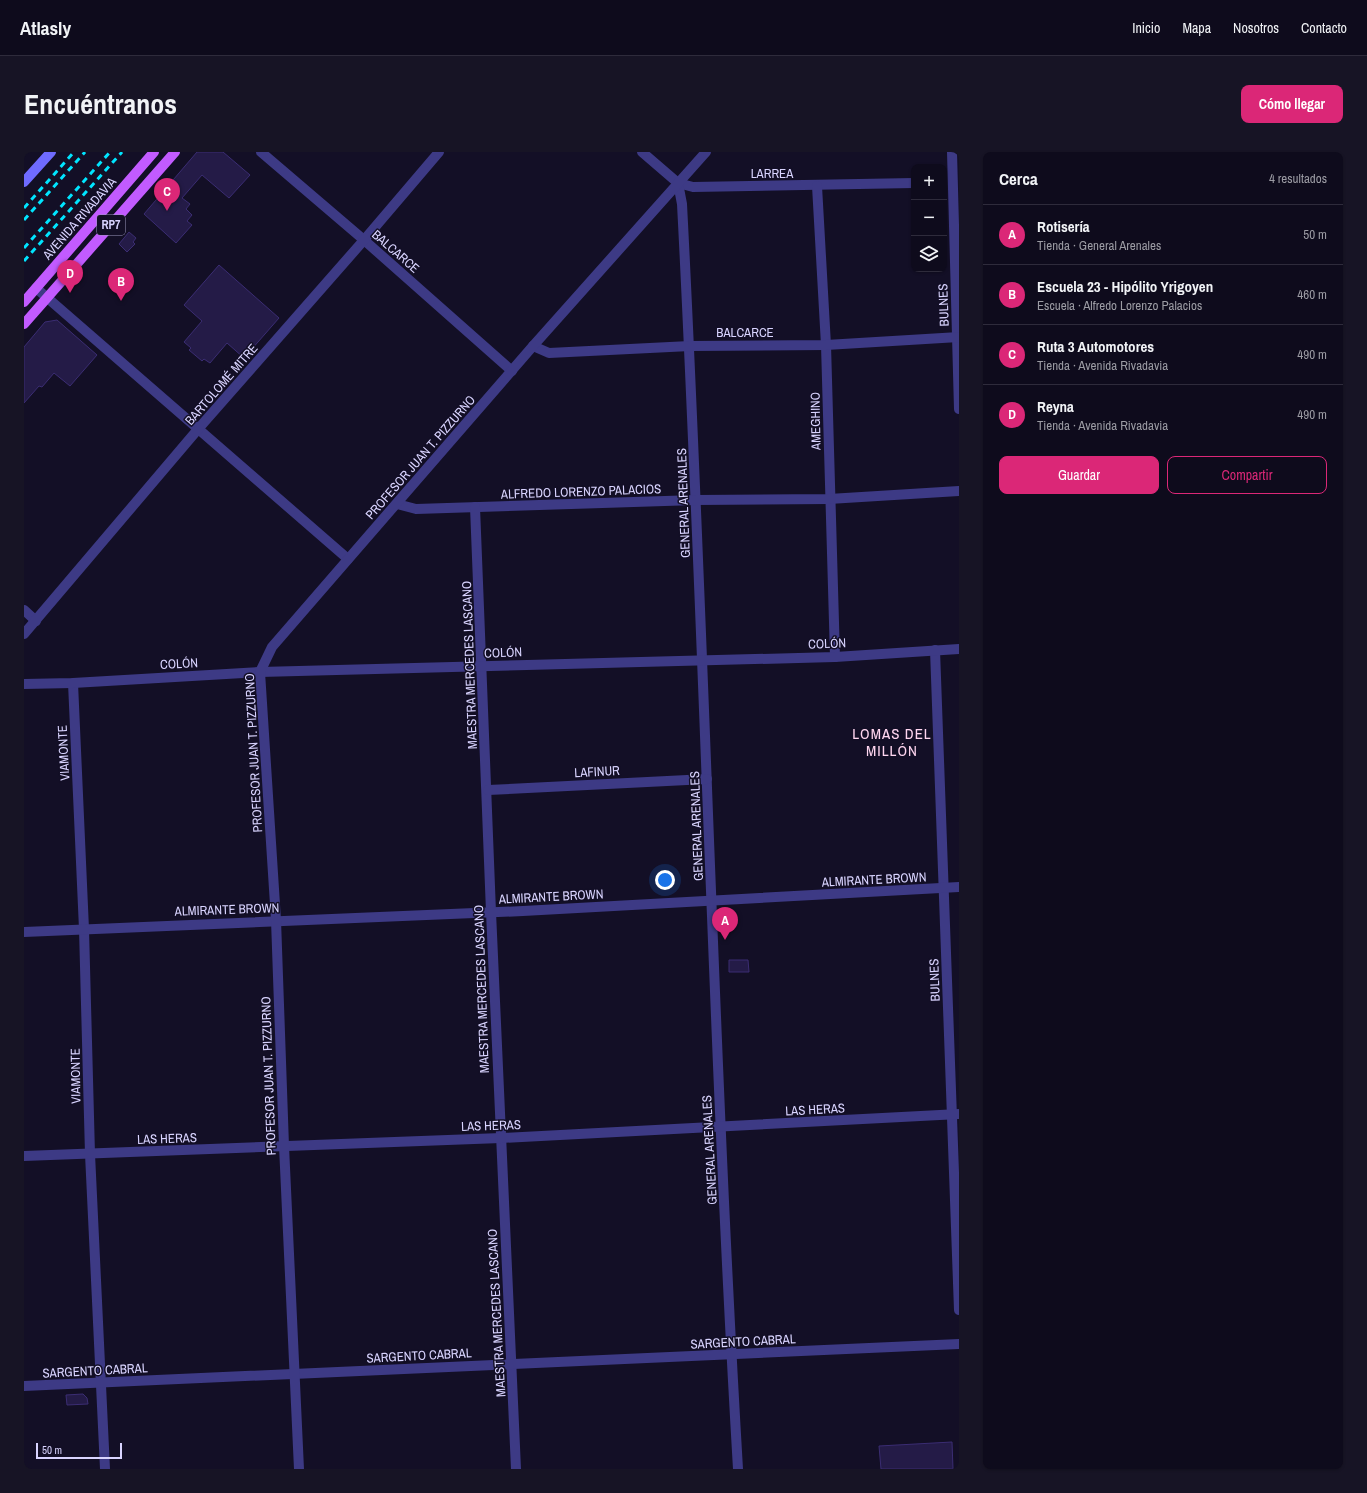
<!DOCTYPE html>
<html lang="es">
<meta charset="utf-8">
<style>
body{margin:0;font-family:"Archivo Narrow",sans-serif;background:#171425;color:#f1f3f6}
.controls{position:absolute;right:12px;top:12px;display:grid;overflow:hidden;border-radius:8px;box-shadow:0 1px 3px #0004}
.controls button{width:36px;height:36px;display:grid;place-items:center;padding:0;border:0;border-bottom:1px solid #2e2b3b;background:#0e0b1c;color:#f1f3f6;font:20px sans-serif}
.scale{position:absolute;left:12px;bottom:10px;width:86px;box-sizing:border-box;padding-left:4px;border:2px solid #d9d4ff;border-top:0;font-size:11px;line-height:14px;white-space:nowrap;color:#d9d4ff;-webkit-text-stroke:3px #130f26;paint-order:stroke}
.you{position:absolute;left:641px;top:728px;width:14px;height:14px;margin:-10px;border:3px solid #fff;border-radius:50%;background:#1a73e8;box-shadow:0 0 0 6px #1a73e833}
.badge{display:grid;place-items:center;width:26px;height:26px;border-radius:50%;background:#db2777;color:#fff;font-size:13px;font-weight:700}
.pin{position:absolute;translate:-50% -33px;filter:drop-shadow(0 1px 2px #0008)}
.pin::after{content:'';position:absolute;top:21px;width:14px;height:12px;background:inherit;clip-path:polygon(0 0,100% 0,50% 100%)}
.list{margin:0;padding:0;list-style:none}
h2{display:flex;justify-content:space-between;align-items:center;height:52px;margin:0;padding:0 16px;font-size:17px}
h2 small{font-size:13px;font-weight:400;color:#9b9ba3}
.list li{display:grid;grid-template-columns:26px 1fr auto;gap:12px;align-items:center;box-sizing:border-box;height:60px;padding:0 16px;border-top:1px solid #2e2b3b}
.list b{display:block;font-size:15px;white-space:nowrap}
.list p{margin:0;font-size:13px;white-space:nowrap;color:#9b9ba3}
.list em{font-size:13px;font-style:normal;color:#9b9ba3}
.actions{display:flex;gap:8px;padding:12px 16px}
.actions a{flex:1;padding:9px 0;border:1px solid #db2777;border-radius:8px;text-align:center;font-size:14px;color:#db2777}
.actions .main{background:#db2777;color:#fff}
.icon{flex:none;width:22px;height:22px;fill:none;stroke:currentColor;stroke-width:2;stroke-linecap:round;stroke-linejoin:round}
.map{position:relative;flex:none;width:935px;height:1317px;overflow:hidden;border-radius:8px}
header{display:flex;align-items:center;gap:24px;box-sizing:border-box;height:56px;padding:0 20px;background:#0e0b1c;border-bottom:1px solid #2e2b3b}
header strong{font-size:19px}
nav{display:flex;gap:22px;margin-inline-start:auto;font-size:14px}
.intro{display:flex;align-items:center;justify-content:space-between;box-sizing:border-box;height:96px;padding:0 24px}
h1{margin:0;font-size:28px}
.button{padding:10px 18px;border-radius:8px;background:#db2777;color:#fff;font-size:14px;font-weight:700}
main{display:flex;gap:24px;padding:0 24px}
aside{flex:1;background:#0e0b1c;border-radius:8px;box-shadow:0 1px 3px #0004}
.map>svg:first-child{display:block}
.building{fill:#241b47;stroke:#3b2d73}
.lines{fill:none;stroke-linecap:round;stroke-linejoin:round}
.minor{stroke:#3d3a85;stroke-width:10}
.secondary{stroke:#6f6bff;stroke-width:10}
.primary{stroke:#c25bff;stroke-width:10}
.rail{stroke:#00e5ff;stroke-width:3;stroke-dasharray:6 5;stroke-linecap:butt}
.labels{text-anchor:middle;stroke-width:3;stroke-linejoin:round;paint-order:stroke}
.shield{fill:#130f26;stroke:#9e99be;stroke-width:1}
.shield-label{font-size:12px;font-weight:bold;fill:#d9d4ff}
.street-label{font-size:13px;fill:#d9d4ff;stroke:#130f26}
.quarter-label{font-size:15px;letter-spacing:1px;fill:#ffd6f0;stroke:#130f26}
</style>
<header>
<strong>Atlasly</strong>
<nav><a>Inicio</a><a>Mapa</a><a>Nosotros</a><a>Contacto</a></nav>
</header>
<div class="intro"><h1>Encuéntranos</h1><a class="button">Cómo llegar</a></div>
<main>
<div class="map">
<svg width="935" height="1317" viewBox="0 0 935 1317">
<rect width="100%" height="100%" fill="#130f26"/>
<g class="building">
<polygon points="173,0 199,0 226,23 205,46 178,23 158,46 166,52 162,57 168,63 163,69 168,73 152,91 120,62"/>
<polygon points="105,80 112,86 109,90 111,92 103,100 95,92"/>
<polygon points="195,113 255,166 220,206 203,191 186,211 180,207 178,209 165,198 167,196 160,190 178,169 160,153"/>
<polygon points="33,168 73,203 46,234 30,221 18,235 15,234 0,251 0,195 21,170"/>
<polygon points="705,808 724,808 725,820 705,820"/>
<polygon points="59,1242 63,1246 64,1252 43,1253 42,1243"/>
<polygon points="928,1290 929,1317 857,1317 855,1294"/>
</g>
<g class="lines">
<g class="minor">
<polyline points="237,0 340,88 488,219"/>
<polyline points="618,0 654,31 669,35 890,31"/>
<polyline points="928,0 935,257"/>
<path d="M654,31L658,52C680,473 689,896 714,1317"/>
<polyline points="793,34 802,193 811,505"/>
<polyline points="12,136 324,407"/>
<polyline points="509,194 525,201 666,194 802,193 935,185"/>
<polyline points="373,352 392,357 672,348 805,347 935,339"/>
<polyline points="451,355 467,760 492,1317"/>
<polyline points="0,458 12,469"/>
<polyline points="0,482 175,276 340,88 415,0"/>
<polyline points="911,498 935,1158"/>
<polyline points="49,531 60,777 66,1002 81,1317"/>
<polyline points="0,532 49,531 236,520 811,505 935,497"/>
<polyline points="464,638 683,627"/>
<polyline points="0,780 499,759 935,735"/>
<polyline points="0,1004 477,986 935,962"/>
<polyline points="0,1234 935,1192"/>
<polyline points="275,1317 260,994 252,768 236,520 248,495 509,194 682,0"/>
</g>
<polyline class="secondary" points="0,30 27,0"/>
<g class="primary">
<polyline points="0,150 130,0"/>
<polyline points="0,172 151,0"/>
</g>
<g class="rail">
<polyline points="0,56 50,0"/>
<polyline points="0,68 61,0"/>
<polyline points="0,96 86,0"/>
<polyline points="0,109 98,0"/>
</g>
</g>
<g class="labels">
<rect class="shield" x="73" y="63" width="28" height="20" rx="3"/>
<g class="shield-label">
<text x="87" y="77">RP7</text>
</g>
<g class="street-label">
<text x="748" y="26">LARREA</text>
<text transform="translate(55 66) rotate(-49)" y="5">AVENIDA RIVADAVIA</text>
<text transform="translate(372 99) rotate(41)" y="5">BALCARCE</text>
<text transform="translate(919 153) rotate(-92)" y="5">BULNES</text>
<text x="721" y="185">BALCARCE</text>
<text transform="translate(197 232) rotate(-49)" y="5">BARTOLOMÉ MITRE</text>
<text transform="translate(791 269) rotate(-91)" y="5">AMEGHINO</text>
<text transform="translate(396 305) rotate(-49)" y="5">PROFESOR JUAN T. PIZZURNO</text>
<text transform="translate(557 339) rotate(-2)" y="5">ALFREDO LORENZO PALACIOS</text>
<text transform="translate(659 351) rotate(-92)" y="5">GENERAL ARENALES</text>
<text transform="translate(803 491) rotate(-2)" y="5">COLÓN</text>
<text transform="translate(479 500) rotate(-2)" y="5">COLÓN</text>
<text transform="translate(155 511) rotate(-3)" y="5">COLÓN</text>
<text transform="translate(445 513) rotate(-92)" y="5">MAESTRA MERCEDES LASCANO</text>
<text transform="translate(39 601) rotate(-93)" y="5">VIAMONTE</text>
<text transform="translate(229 601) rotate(-93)" y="5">PROFESOR JUAN T. PIZZURNO</text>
<text transform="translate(573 619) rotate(-3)" y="5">LAFINUR</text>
<text transform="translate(672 674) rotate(-92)" y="5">GENERAL ARENALES</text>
<text transform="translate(850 727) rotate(-3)" y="5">ALMIRANTE BROWN</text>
<text transform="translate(527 744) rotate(-3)" y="5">ALMIRANTE BROWN</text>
<text transform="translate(203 757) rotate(-2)" y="5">ALMIRANTE BROWN</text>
<text transform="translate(910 828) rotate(-92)" y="5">BULNES</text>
<text transform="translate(457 837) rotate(-92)" y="5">MAESTRA MERCEDES LASCANO</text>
<text transform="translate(51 924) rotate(-91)" y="5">VIAMONTE</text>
<text transform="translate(244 924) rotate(-92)" y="5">PROFESOR JUAN T. PIZZURNO</text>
<text transform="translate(791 957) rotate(-3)" y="5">LAS HERAS</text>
<text transform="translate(467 973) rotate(-2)" y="5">LAS HERAS</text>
<text transform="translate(143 986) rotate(-2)" y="5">LAS HERAS</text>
<text transform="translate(685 998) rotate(-93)" y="5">GENERAL ARENALES</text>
<text transform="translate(472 1161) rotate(-93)" y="5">MAESTRA MERCEDES LASCANO</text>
<text transform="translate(719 1189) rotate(-3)" y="5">SARGENTO CABRAL</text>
<text transform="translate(395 1203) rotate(-3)" y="5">SARGENTO CABRAL</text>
<text transform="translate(71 1218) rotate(-3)" y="5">SARGENTO CABRAL</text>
</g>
<g class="quarter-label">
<text x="868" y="587">LOMAS DEL<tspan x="868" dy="17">MILLÓN</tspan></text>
</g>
</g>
</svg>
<div class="controls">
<button>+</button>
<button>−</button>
<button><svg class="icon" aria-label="layers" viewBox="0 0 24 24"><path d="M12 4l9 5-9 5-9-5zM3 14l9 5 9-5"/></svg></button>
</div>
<div class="scale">50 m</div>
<div class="you"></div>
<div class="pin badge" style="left:701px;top:788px">A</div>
<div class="pin badge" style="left:97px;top:149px">B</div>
<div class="pin badge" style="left:143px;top:59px">C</div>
<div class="pin badge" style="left:46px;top:141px">D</div>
</div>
<aside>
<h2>Cerca<small>4 resultados</small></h2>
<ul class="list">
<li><span class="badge">A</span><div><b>Rotisería</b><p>Tienda · General Arenales</p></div><em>50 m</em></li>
<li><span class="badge">B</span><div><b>Escuela 23 - Hipólito Yrigoyen</b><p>Escuela · Alfredo Lorenzo Palacios</p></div><em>460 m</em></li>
<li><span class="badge">C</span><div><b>Ruta 3 Automotores</b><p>Tienda · Avenida Rivadavia</p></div><em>490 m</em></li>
<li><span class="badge">D</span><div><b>Reyna</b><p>Tienda · Avenida Rivadavia</p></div><em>490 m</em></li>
</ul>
<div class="actions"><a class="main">Guardar</a><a>Compartir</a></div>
</aside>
</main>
